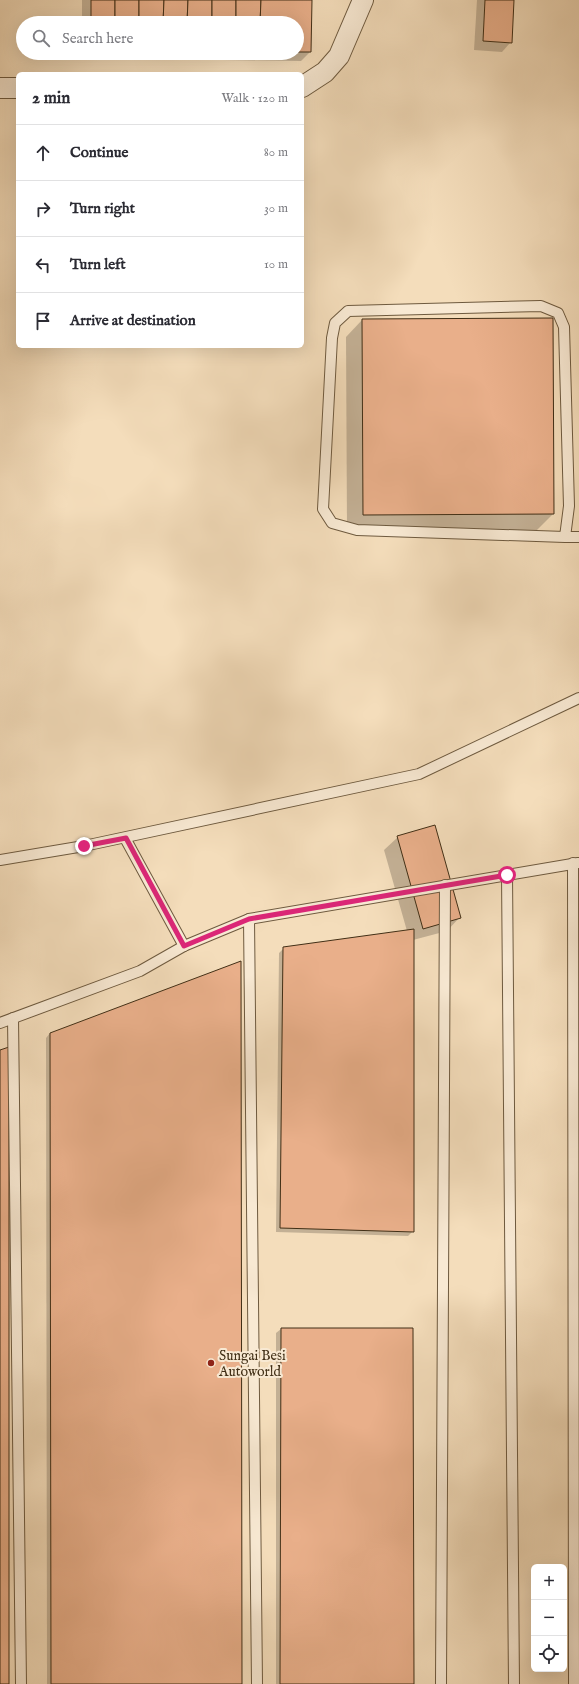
<!DOCTYPE html>
<meta charset="utf-8">
<style>
body{margin:0;font-family:"IM FELL English",serif;background:#f2f2f3;color:#2b2b33}
.controls{position:absolute;right:12px;bottom:12px;display:grid;overflow:hidden;border-radius:6px;box-shadow:0 4px 16px #0002}
.controls button{width:36px;height:36px;display:grid;place-items:center;padding:0;border:0;border-bottom:1px solid #e1e1e2;background:#fff;color:#2b2b33;font:20px sans-serif}
.stop{position:absolute;width:12px;height:12px;margin:-9px;border:3px solid #db2777;border-radius:50%;background:#fff}
.stop.end{background:#db2777;border-color:#fff;box-shadow:0 1px 4px #0008}
.list{margin:0;padding:0;list-style:none}
h2{display:flex;justify-content:space-between;align-items:center;height:52px;margin:0;padding:0 16px;font-size:17px}
h2 small{font-size:13px;font-weight:400;color:#7c7c81}
.list li{display:grid;grid-template-columns:26px 1fr auto;gap:12px;align-items:center;box-sizing:border-box;height:56px;padding:0 16px;border-top:1px solid #e1e1e2}
.list b{display:block;font-size:15px;white-space:nowrap}
.list em{font-size:13px;font-style:normal;color:#7c7c81}
.icon{flex:none;width:22px;height:22px;fill:none;stroke:currentColor;stroke-width:2;stroke-linecap:round;stroke-linejoin:round}
.map{position:relative;flex:none;width:579px;height:1684px;overflow:hidden}
.search{position:absolute;background:#fff;box-shadow:0 4px 16px #0002;left:16px;top:16px;width:288px;height:44px;display:flex;align-items:center;gap:10px;box-sizing:border-box;padding:0 14px;border-radius:22px;color:#7c7c81;font-size:15px}
.panel{position:absolute;background:#fff;box-shadow:0 4px 16px #0002;left:16px;top:72px;width:288px;height:276px;border-radius:6px}
.map>svg:first-child{display:block}
.shadow{fill:#0003}
.building{fill:#e9af8a;stroke:#412f16}
.lines{fill:none;stroke-linecap:round;stroke-linejoin:round}
.service-casing{stroke:#6e5a3f;stroke-width:12}
.minor-casing{stroke:#6e5a3f;stroke-width:22}
.service{stroke:#f8e9d3;stroke-width:10}
.minor{stroke:#f8e9d3;stroke-width:20}
.route{stroke:#db2777;stroke-width:5}
.poi-dot{fill:#8f2418;stroke:#f8e9d3;stroke-width:1.5}
.labels{text-anchor:middle;stroke-width:4;stroke-linejoin:round;paint-order:stroke}
.poi-label{font-size:14px;fill:#412f16;stroke:#f8e9d3;text-anchor:start}
</style>
<div class="map">
<svg width="579" height="1684" viewBox="0 0 579 1684">
<rect width="100%" height="100%" fill="#f4ddbb"/>
<filter id="stains"><feTurbulence type="fractalNoise" baseFrequency=".005" numOctaves="4"/><feColorMatrix values="0 0 0 0 .2 0 0 0 0 .09 0 0 0 0 .02 0 0 0 .5 -.17"/></filter>
<radialGradient id="worn" r=".72"><stop offset=".6" stop-color="#630" stop-opacity="0"/><stop offset="1" stop-color="#630" stop-opacity=".3"/></radialGradient>
<g class="shadow">
<polygon points="82,0 311,0 310,52 301,61 81,58 81,53 297,53 297,23 82,23"/>
<polygon points="477,0 513,0 511,42 502,52 474,50"/>
<polygon points="362,320 554,513 537,530 347,531 346,337"/>
<polygon points="398,837 460,917 447,931 413,940 413,1231 408,1236 276,1232 279,953 284,948 407,931 384,850"/>
<polygon points="50,1033 241,1684 47,1684 46,1038"/>
<polygon points="281,1329 413,1684 276,1684 276,1333"/>
</g>
<g class="building">
<rect x="91" y="0" width="24" height="23"/>
<rect x="115" y="0" width="24" height="23"/>
<polygon points="139,0 164,0 163,23 139,23"/>
<polygon points="164,0 188,0 187,23 163,23"/>
<polygon points="188,0 212,0 212,23 187,23"/>
<rect x="212" y="0" width="24" height="23"/>
<polygon points="236,0 261,0 260,23 236,23"/>
<polygon points="261,0 312,0 311,52 297,52 297,23 260,23"/>
<polygon points="485,0 514,0 512,43 483,41"/>
<polygon points="553,318 554,514 363,515 362,319"/>
<polygon points="435,825 461,918 423,929 397,836"/>
<polygon points="414,929 414,1232 280,1228 283,947"/>
<polygon points="241,961 242,1684 51,1684 50,1033"/>
<polygon points="9,1047 9,1684 0,1684 0,1050"/>
<polygon points="281,1328 413,1328 414,1684 280,1684"/>
</g>
<g class="lines">
<g class="service-casing">
<g id="service">
<polyline points="565,537 569,506 564,327 558,313 541,306 348,311 335,323 332,338 323,509 332,523 357,530 565,537 579,537"/>
<polyline points="125,838 184,946"/>
<polyline points="0,860 84,846 419,774 579,698"/>
<polyline points="573,863 574,1684"/>
<polyline points="507,875 514,1684"/>
<polyline points="249,919 257,1684"/>
<polyline points="13,1018 21,1684"/>
<polyline points="0,1023 140,971 184,946 249,919 578,863"/>
<polyline points="441,1684 445,885"/>
</g>
</g>
<g class="minor-casing">
<g id="minor">
<polyline points="302,87 325,72 339,56 363,0"/>
<polyline points="0,88 18,88"/>
</g>
</g>
<use href="#service" class="service"/>
<use href="#minor" class="minor"/>
</g>
<g class="lines">
<polyline class="route" points="84,846 126,838 184,946 249,919 507,875"/>
</g>
<circle class="poi-dot" cx="211" cy="1363" r="4"/>
<g class="labels">
<g class="poi-label">
<text x="219" y="1360">Sungai Besi<tspan x="219" dy="16">Autoworld</tspan></text>
</g>
</g>
<rect width="100%" height="100%" filter="url(#stains)"/>
<rect width="100%" height="100%" fill="url(#worn)"/>
</svg>
<div class="controls">
<button>+</button>
<button>−</button>
<button><svg class="icon" aria-label="locate" viewBox="0 0 24 24"><circle cx="12" cy="12" r="6"/><path d="M12 2v4M12 18v4M2 12h4M18 12h4"/></svg></button>
</div>
<div class="stop" style="left:507px;top:875px"></div>
<div class="stop end" style="left:84px;top:846px"></div>
<div class="search"><svg class="icon" aria-label="search" viewBox="0 0 24 24"><circle cx="10" cy="10" r="6"/><path d="M15 15l6 6"/></svg>Search here</div>
<section class="panel">
<h2>2 min<small>Walk · 120 m</small></h2>
<ul class="list">
<li><svg class="icon" aria-label="ahead" viewBox="0 0 24 24"><path d="M12 20V5M6 11l6-6 6 6"/></svg><div><b>Continue</b></div><em>80 m</em></li>
<li><svg class="icon" aria-label="right" viewBox="0 0 24 24"><path d="M7 20v-9h11M14 6l5 5-5 5"/></svg><div><b>Turn right</b></div><em>30 m</em></li>
<li><svg class="icon" aria-label="left" viewBox="0 0 24 24"><path d="M17 20v-9H6M10 6l-5 5 5 5"/></svg><div><b>Turn left</b></div><em>10 m</em></li>
<li><svg class="icon" aria-label="arrive" viewBox="0 0 24 24"><path d="M6 21V4h12l-3 4 3 4H6"/></svg><div><b>Arrive at destination</b></div></li>
</ul>
</section>
</div>
